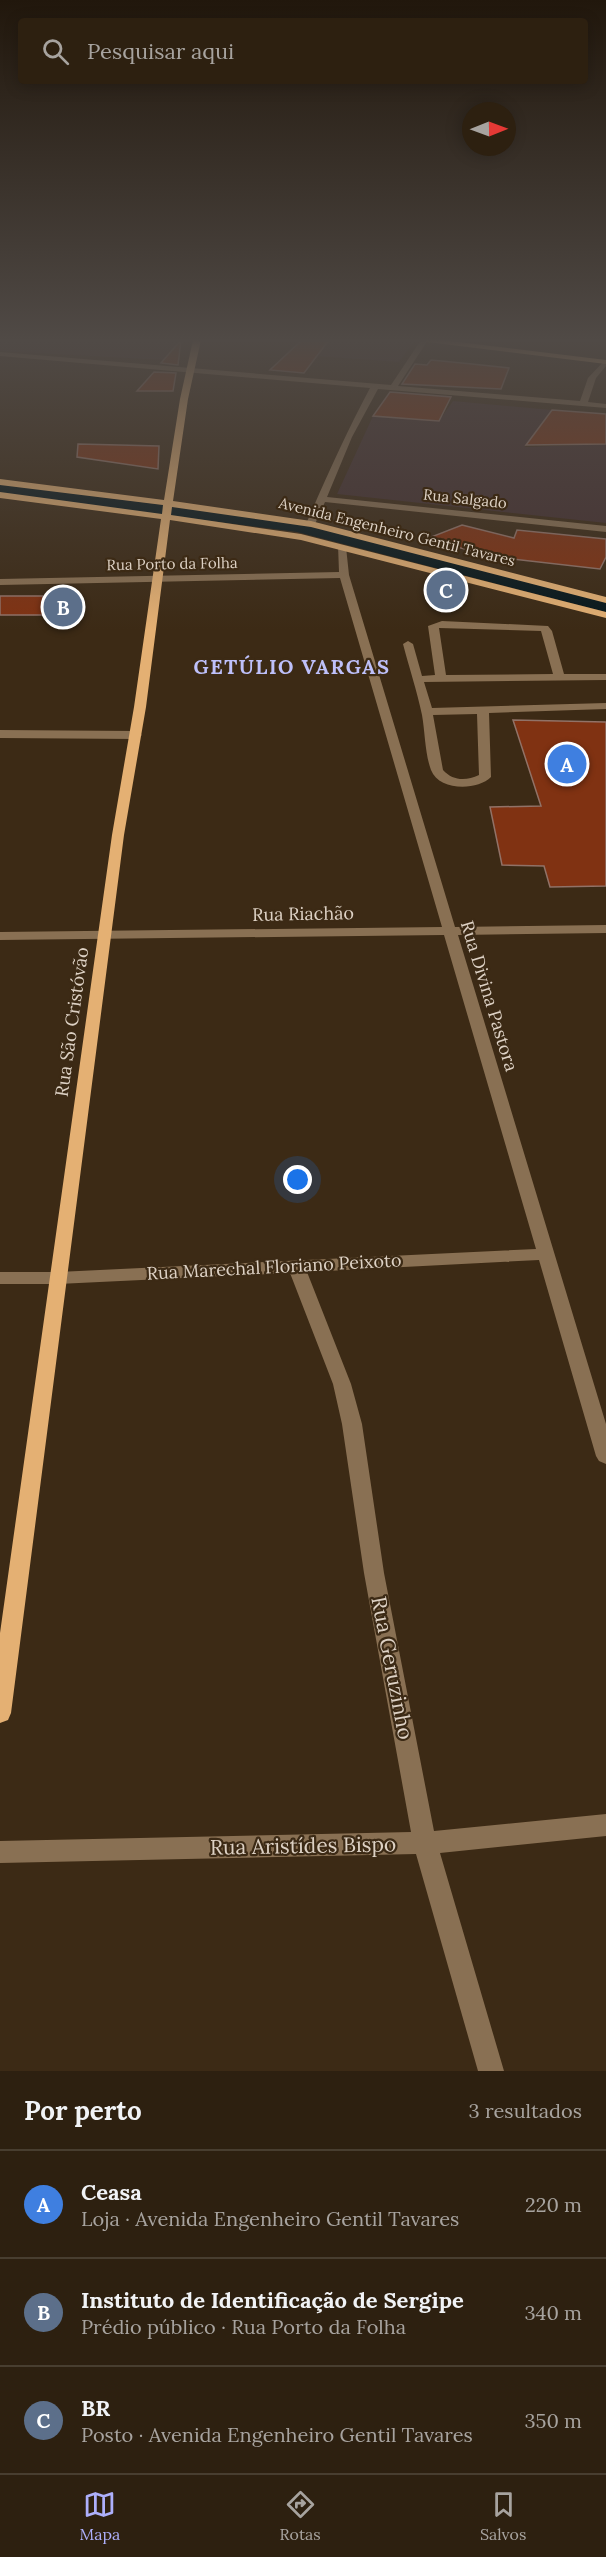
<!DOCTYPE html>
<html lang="pt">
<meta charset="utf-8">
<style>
body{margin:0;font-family:Lora,serif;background:#392d1e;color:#f1f3f6}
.compass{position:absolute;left:462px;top:102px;width:54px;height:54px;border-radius:50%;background:#2d2010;box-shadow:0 3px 15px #0003;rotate:89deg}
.you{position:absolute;left:298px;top:1180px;width:21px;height:21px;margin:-15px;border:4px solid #fff;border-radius:50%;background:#1a73e8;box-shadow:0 0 0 9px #1a73e833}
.badge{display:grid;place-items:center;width:39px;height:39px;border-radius:50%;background:#adaffb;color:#fff;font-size:20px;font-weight:700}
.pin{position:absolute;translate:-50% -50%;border:3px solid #fff;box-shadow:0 2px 6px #0006}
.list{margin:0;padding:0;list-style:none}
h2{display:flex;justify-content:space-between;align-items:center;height:78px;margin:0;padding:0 24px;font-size:26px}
h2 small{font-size:20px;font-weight:400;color:#a7a39f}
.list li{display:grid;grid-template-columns:39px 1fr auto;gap:18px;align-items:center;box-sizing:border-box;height:108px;padding:0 24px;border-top:2px solid #483e30}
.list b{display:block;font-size:22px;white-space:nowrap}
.list p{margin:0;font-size:20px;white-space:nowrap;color:#a7a39f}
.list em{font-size:20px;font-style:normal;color:#a7a39f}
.icon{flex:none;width:33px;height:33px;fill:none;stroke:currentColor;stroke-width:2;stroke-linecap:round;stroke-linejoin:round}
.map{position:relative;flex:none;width:606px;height:2071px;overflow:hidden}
.search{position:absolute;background:#2d2010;box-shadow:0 3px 15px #0003;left:18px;right:18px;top:18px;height:66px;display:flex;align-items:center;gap:15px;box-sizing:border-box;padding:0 21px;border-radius:6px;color:#a7a39f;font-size:22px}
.sheet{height:402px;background:#2d2010}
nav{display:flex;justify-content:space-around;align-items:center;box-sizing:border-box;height:84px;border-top:2px solid #483e30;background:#2d2010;font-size:16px;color:#a7a39f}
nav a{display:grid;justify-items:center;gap:3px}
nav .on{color:#adaffb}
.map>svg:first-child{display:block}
.industrial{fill:#443030}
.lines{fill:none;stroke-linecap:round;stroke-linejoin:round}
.canal{fill:#08181c;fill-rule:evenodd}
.building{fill:#803212;stroke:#917267;stroke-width:1.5}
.minor{fill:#897053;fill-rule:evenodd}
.major{fill:#e4b073;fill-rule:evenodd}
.labels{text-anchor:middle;stroke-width:4.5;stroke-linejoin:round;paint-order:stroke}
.far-street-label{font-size:15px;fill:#ddd1c4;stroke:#3c2a15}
.street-label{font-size:18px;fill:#ddd1c4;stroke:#3c2a15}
.far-district-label{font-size:20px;font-weight:bold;letter-spacing:1.5px;fill:#bec0fa;stroke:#3c2a15}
.near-street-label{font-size:21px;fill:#ddd1c4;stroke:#3c2a15}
</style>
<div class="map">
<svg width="606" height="2071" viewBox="0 0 606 2071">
<rect width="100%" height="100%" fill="#3c2a15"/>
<g class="industrial">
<polygon points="0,340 184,340 181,347 175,347 164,360 0,351"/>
<polygon points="328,340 415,340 399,362 316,356"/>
<polygon points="453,401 552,410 525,447 606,444 606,523 337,494 373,416 439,421"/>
</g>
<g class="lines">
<polygon class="canal" points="0,484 297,522 606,600 606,612 297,532 0,494"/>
</g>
<g class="building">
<polygon points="181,340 178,365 161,363"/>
<polygon points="302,340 329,340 304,373 270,370"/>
<polygon points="431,360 472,364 509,368 501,389 402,384 415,364 427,365"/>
<polygon points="154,372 176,373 173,391 137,391"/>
<polygon points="390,392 451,397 439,421 373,416"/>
<polygon points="552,410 606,414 606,444 526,445"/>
<polygon points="78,444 159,446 158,469 77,457"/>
<polygon points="462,525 514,538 517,530 606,539 606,557 600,569 496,557 426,539"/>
<polygon points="0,596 43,596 45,615 0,615"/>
<polygon points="513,720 606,722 606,886 550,887 544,866 502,865 490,807 541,806"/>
</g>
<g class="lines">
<g class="minor">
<path d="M421,340H428L398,386L580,401L588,378L605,360L606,366L596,378L588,402L606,404V408L378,389L352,437L327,497L606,526V532L325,502L314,526H308L306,524C326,478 346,433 370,388L0,356V352L391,385Z"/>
<polygon points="338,545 346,547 349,575 455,927 606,925 606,933 458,935 606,1424 606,1464 599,1461 596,1456 539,1260 307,1272 351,1384 362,1424 384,1573 434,1831 606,1814 606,1836 440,1853 504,2071 478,2071 416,1854 0,1863 0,1841 411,1832 364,1573 342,1424 333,1384 290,1273 58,1284 0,1284 0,1272 58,1272 536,1249 444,935 0,940 0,932 442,927 340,578 0,585 0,579 339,572"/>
<path d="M442,621L548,626L552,631L564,674H606V680L424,682L432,708L606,703V709L489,713L491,777C477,791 439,791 431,770C425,754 425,732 422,715C417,691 409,667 403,644L408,641L413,644L422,676L435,675L428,626ZM439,628L541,631L553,674L446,675ZM477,714L479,775C466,781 453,781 443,770L433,715Z"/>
<polygon points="0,730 136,731 142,735 136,739 0,738"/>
</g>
<g class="major">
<polygon points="193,340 201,340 188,399 173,501 311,521 606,597 606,603 311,527 172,507 171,515 301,534 606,612 606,618 301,540 170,520 146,707 124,835 11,1713 8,1720 0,1723 0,1633 112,835 134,707 161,519 0,498 0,492 162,514 163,505 0,485 0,479 164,500 180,399"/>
<polygon points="424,340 442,340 606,360 606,364 427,342"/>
</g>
</g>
<linearGradient id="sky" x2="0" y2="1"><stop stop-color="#21170c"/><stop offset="0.54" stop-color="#504a46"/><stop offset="1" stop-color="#504a46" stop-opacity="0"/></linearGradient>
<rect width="606" height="630" fill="url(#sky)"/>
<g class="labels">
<g class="far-street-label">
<text transform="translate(465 499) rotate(6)" y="5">Rua Salgado</text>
<text transform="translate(397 532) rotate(14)" y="5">Avenida Engenheiro Gentil Tavares</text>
<text transform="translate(172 564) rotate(-1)" y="5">Rua Porto da Folha</text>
</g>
<g class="street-label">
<text transform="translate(303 914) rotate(-1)" y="6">Rua Riachão</text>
<text transform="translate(489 996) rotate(73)" y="6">Rua Divina Pastora</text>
<text transform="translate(72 1022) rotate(-82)" y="6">Rua São Cristóvão</text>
<text transform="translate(274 1267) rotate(-3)" y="6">Rua Marechal Floriano Peixoto</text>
</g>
<g class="far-district-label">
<text x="292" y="674">GETÚLIO VARGAS</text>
</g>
<g class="near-street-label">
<text transform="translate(392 1668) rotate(79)" y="7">Rua Geruzinho</text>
<text transform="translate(303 1846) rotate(-1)" y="7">Rua Aristídes Bispo</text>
</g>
</g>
</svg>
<svg class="compass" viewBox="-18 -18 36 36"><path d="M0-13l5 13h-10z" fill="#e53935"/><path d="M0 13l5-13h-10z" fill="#a7a39f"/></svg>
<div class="you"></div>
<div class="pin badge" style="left:567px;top:764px;background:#3f7fe0">A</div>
<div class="pin badge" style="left:63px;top:607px;background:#5c6f8a">B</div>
<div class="pin badge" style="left:446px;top:590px;background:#5c6f8a">C</div>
<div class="search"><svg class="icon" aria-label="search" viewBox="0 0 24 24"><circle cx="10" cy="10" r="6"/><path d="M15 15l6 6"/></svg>Pesquisar aqui</div>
</div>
<section class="sheet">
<h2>Por perto<small>3 resultados</small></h2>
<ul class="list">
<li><span class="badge" style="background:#3f7fe0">A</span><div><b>Ceasa</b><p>Loja · Avenida Engenheiro Gentil Tavares</p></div><em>220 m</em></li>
<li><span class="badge" style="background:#5c6f8a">B</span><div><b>Instituto de Identificação de Sergipe</b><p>Prédio público · Rua Porto da Folha</p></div><em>340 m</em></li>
<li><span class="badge" style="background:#5c6f8a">C</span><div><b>BR</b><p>Posto · Avenida Engenheiro Gentil Tavares</p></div><em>350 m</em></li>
</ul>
</section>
<nav>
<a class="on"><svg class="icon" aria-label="map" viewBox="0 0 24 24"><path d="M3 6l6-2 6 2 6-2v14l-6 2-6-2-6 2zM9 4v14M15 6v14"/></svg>Mapa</a>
<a><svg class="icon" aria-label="directions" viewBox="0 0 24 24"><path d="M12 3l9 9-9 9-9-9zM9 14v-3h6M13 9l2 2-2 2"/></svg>Rotas</a>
<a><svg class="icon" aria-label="saved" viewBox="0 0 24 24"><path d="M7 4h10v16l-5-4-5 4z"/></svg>Salvos</a>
</nav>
